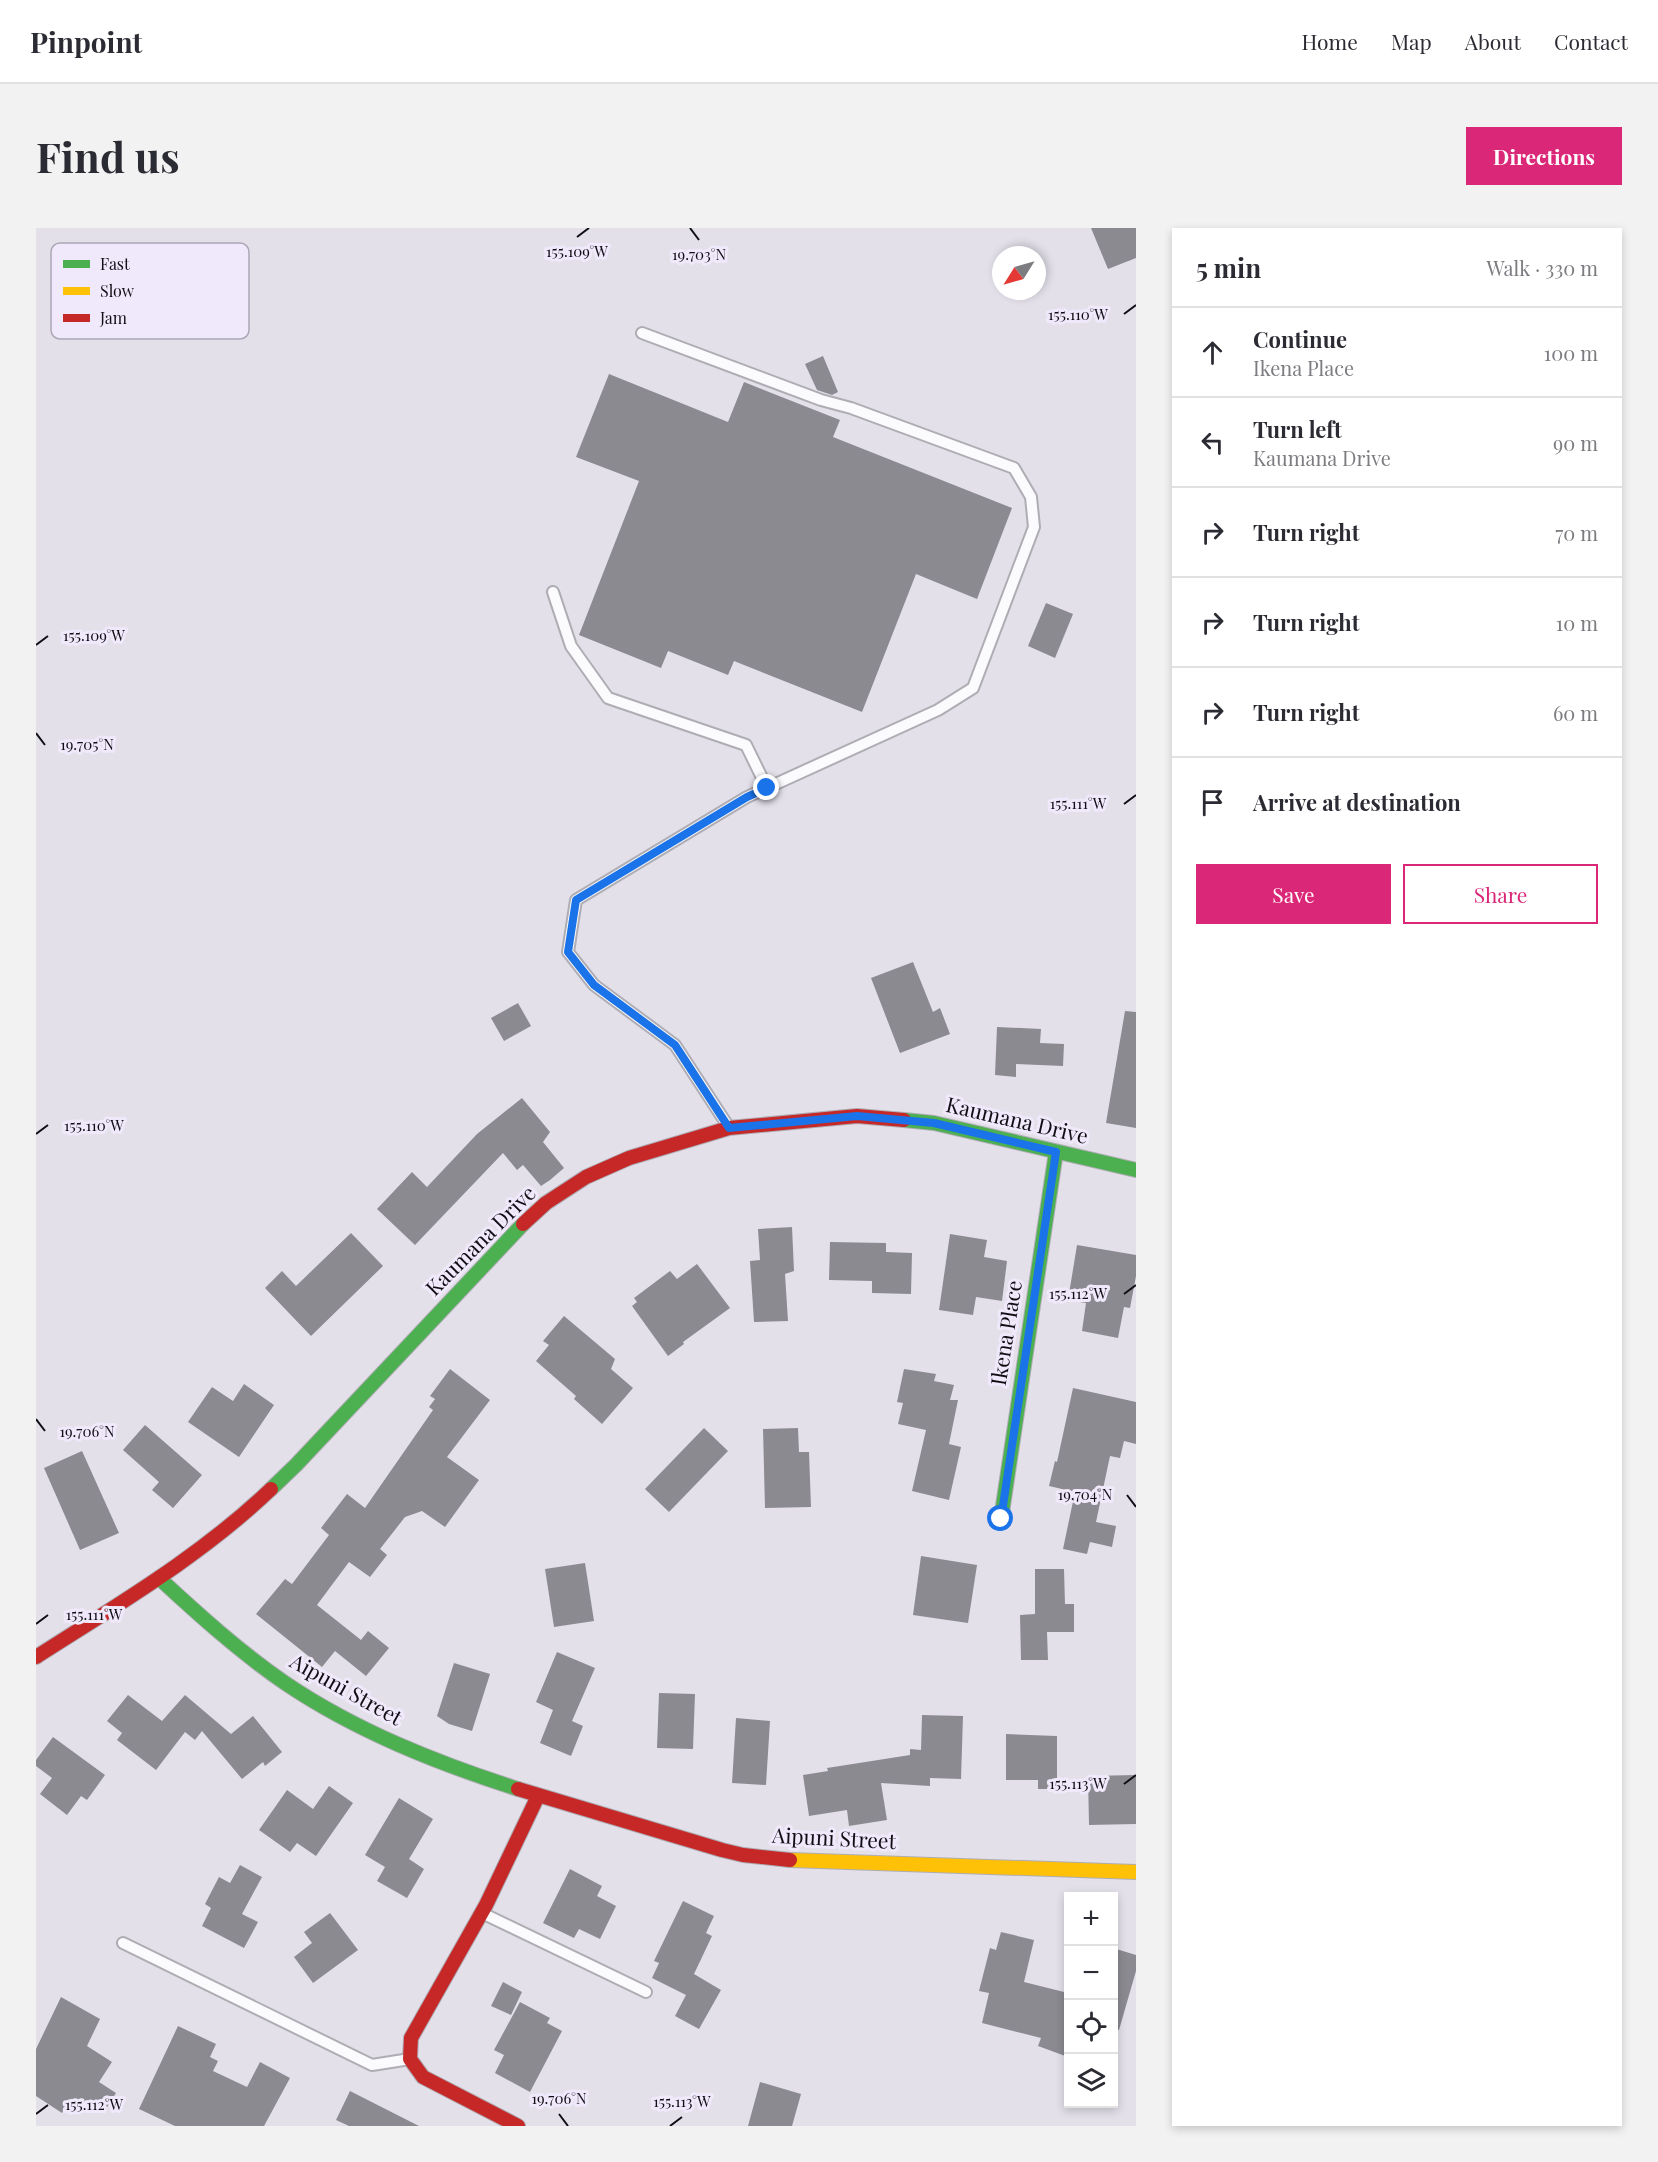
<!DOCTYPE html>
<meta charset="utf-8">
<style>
body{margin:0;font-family:"Playfair Display",serif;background:#f2f2f3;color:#2b2b33}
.controls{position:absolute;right:18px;bottom:18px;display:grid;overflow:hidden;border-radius:0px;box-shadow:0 3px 9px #0003}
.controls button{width:54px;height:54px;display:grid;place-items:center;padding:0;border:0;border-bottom:2px solid #e1e1e2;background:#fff;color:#2b2b33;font:30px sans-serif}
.compass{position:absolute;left:956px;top:18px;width:54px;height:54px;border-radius:50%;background:#fff;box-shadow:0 3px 9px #0003;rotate:233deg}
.stop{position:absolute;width:18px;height:18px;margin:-14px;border:4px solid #1a73e8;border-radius:50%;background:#fff}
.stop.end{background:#1a73e8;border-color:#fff;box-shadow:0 2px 6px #0008}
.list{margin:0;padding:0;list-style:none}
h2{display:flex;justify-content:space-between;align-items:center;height:78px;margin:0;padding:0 24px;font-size:26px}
h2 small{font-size:20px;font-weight:400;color:#7c7c81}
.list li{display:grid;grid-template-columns:39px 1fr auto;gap:18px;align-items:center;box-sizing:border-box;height:90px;padding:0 24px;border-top:2px solid #e1e1e2}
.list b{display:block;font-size:22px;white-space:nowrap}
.list p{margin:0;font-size:20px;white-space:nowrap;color:#7c7c81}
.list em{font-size:20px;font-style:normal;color:#7c7c81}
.actions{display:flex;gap:12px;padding:18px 24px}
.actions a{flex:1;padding:14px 0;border:2px solid #db2777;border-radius:0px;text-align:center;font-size:21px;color:#db2777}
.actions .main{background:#db2777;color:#fff}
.icon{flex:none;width:33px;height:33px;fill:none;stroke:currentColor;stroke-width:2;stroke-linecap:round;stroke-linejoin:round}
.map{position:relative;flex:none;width:1100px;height:1898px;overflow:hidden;border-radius:0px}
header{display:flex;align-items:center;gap:36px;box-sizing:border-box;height:84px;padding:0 30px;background:#fff;border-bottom:2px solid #e1e1e2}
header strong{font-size:28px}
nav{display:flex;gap:33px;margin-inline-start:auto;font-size:21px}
.intro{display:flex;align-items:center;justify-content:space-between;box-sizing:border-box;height:144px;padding:0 36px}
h1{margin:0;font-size:42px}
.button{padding:15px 27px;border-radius:0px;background:#db2777;color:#fff;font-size:21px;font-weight:700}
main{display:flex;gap:36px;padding:0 36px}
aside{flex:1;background:#fff;border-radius:0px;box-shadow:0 3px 9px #0003}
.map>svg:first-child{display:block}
.building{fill:#8c8a91}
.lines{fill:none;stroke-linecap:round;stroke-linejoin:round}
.lane-casing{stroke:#afadb4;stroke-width:14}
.fast-casing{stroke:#afadb4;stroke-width:16}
.slow-casing{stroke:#afadb4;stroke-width:16}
.jam-casing{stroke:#afadb4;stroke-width:16}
.lane{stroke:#fbfafc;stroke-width:10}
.fast{stroke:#4caf50;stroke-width:14}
.slow{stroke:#ffc107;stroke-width:14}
.jam{stroke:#c62828;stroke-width:14}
.route{stroke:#1a73e8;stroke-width:8}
.ticks{fill:none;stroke:#100e14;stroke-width:2}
.labels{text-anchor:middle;stroke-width:6;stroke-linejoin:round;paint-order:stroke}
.street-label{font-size:21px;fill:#100e14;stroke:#efe9fb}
.key{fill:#efe9fb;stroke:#aca7b6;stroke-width:1.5}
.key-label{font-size:16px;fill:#100e14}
.ticks-label{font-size:15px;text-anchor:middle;fill:#100e14;stroke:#efe9fb;stroke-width:6;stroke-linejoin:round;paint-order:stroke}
</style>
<header>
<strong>Pinpoint</strong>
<nav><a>Home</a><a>Map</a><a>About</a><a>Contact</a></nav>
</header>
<div class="intro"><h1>Find us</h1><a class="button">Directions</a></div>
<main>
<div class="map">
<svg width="1100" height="1898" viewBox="0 0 1100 1898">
<rect width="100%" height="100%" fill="#e3e0ea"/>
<g class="building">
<polygon points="1055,0 1100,0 1100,30 1072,41"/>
<polygon points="787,128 802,164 796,167 781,162 769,136"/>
<polygon points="573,146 692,194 708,154 804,192 797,209 976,280 941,371 880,346 826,484 698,433 692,447 632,423 625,440 543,407 603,253 540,229"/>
<polygon points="1010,375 1037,386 1019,430 992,418"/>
<polygon points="877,734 897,784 904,780 914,806 864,825 835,750"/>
<polygon points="482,775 495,798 468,813 455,790"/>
<polygon points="1089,783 1100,784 1100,900 1070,895"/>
<polygon points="961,799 1005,801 1004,815 1028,816 1027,838 980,836 980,849 959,847"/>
<polygon points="486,870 514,904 507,914 528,940 514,952 505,958 487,937 481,942 467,925 379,1017 341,981 376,944 391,959 441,906"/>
<polygon points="756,999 758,1043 749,1046 752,1093 718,1094 714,1033 724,1032 722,1001"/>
<polygon points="315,1005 347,1038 275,1108 229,1060 246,1043 260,1058"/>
<polygon points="914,1006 951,1012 948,1029 971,1033 966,1073 940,1069 937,1087 903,1082"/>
<polygon points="794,1014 850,1015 850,1024 876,1025 875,1066 836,1065 836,1053 793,1052"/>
<polygon points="1041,1017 1100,1027 1100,1048 1094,1080 1088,1079 1082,1110 1046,1103 1050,1075 1032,1072"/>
<polygon points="661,1036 694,1080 647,1114 648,1116 632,1128 596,1078 601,1074 598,1070 634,1043 641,1051"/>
<polygon points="528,1088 579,1131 575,1141 597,1160 566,1196 538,1171 540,1168 500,1133 513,1117 507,1113"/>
<polygon points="414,1141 454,1172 411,1229 443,1252 409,1299 386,1283 369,1289 344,1321 351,1327 334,1349 313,1334 281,1377 325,1412 332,1403 353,1420 330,1448 299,1423 286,1439 220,1386 249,1351 256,1356 293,1307 285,1300 311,1266 329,1280 397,1182 393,1179 399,1171 394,1168"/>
<polygon points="868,1141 900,1146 898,1153 918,1157 914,1172 922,1172 913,1216 925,1219 913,1272 876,1263 890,1202 862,1196 867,1175 861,1174"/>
<polygon points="208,1156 238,1177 203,1229 152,1194 176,1159 197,1173"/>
<polygon points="1037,1160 1100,1174 1100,1216 1088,1213 1084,1230 1074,1228 1060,1294 1080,1298 1076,1319 1054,1314 1051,1326 1027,1321 1039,1264 1013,1258 1019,1233 1021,1234"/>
<polygon points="109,1197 166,1247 137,1280 116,1262 123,1254 87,1222"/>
<polygon points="668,1200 692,1223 633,1284 609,1261"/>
<polygon points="762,1200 763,1224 773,1224 775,1279 729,1280 727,1201"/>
<polygon points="46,1223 83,1305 44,1322 8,1240"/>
<polygon points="885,1328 941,1337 932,1395 877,1387"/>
<polygon points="549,1335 558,1393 518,1399 509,1341"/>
<polygon points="999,1341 1028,1341 1029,1376 1038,1376 1038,1404 1011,1404 1012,1432 985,1432 984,1387 999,1386"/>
<polygon points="521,1424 559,1440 536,1493 547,1498 535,1528 504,1515 517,1482 500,1474"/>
<polygon points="418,1435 454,1446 436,1503 413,1496 401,1488"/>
<polygon points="623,1465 659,1466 657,1521 621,1520"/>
<polygon points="92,1467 126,1493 149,1467 195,1506 217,1488 246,1524 229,1538 227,1534 206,1551 166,1503 159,1512 149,1504 120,1542 81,1512 86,1505 71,1493"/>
<polygon points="886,1487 927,1488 925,1551 894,1550 894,1558 845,1555 851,1592 813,1598 811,1582 773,1588 767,1547 792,1543 791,1540 874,1527 874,1521 885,1522"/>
<polygon points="700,1490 734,1493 730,1557 696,1555"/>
<polygon points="970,1506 1021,1508 1021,1561 1002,1561 1002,1552 970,1552"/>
<polygon points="17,1509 69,1547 51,1572 45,1568 31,1587 4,1566 16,1550 0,1538 0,1532"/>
<polygon points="1100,1547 1100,1596 1053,1597 1052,1548"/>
<polygon points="293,1558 317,1575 280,1628 261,1615 254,1624 223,1602 251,1562 277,1581"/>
<polygon points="363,1570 397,1591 373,1631 388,1641 371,1670 341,1653 349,1639 329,1627"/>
<polygon points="204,1637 226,1649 206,1686 222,1694 208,1720 166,1698 175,1680 169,1676 183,1649 194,1655"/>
<polygon points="534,1641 566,1658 561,1668 580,1678 564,1711 543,1701 538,1710 507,1695"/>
<polygon points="647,1673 678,1688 670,1705 676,1708 658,1746 685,1762 663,1801 639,1788 650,1767 616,1750 623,1735 618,1733"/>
<polygon points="294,1685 322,1722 277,1755 258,1729 276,1715 268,1704"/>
<polygon points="965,1704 998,1712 988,1754 1032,1765 1032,1829 1002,1818 1005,1810 946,1795 953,1765 943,1763 954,1720 960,1722"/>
<polygon points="1077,1720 1100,1727 1100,1743 1083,1802 1077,1801"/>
<polygon points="467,1754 486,1764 475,1787 455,1778"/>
<polygon points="25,1769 64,1791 51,1818 76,1834 63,1854 80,1865 68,1884 50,1872 41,1886 29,1879 26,1885 0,1868 0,1821"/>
<polygon points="484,1774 514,1790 511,1795 526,1803 494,1864 459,1845 468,1827 458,1822"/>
<polygon points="142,1798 180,1816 174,1829 182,1833 177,1843 211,1859 224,1834 254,1850 228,1898 139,1898 103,1881"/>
<polygon points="724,1854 765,1866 756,1898 712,1898"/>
<polygon points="314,1863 383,1898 313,1898 300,1892"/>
</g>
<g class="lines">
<g class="lane-casing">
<g id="lane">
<polyline points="606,105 785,172 815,180 978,240 995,269 998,299 937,460 902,482 711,569 540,672 532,724 558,757 639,817 692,898"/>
<polyline points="517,364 535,418 572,470 710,517 731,560"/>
<polyline points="448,1686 610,1764"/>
<polyline points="87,1715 336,1837 374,1831"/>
</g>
</g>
<g class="fast-casing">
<g id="fast">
<polyline points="868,892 898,895 1100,942"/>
<polyline points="235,1261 260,1237 487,996"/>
<polyline points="965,1291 1020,924"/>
<path d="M123,1350C163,1387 204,1424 249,1455C320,1503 401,1535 482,1561"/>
</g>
</g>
<g class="slow-casing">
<polyline id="slow" points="754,1632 1100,1644"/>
</g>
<g class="jam-casing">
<g id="jam">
<polyline points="487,996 510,975 550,949 593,930 693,900 821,888 868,892"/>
<path d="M0,1429C81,1377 165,1328 235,1261"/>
<polyline points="482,1561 686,1622 707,1627 754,1632"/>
<polyline points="482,1898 387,1849 374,1831 375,1810 450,1677 502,1568"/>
</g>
</g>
<use href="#lane" class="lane"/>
<use href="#fast" class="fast"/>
<use href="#slow" class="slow"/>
<use href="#jam" class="jam"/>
</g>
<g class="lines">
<polyline class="route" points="731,560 711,569 540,672 532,724 558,757 639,817 693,900 821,888 898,895 1020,924 965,1291"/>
</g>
<path class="ticks" d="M654,0L663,12M541,9L553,0M1088,86L1100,77M0,417L12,408M0,505L9,517M1088,576L1100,567M0,906L12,897M1088,1066L1100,1057M0,1191L9,1203M1091,1267L1100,1279M0,1396L12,1387M1088,1556L1100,1547M0,1886L12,1877M523,1886L532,1898M634,1898L646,1889"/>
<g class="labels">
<g class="street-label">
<text transform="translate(981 893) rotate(13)" y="7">Kaumana Drive</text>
<text transform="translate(445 1013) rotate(-45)" y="7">Kaumana Drive</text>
<text transform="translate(971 1105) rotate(-81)" y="7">Ikena Place</text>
<text transform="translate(310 1462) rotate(29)" y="7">Aipuni Street</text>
<text transform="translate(798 1611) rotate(3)" y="7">Aipuni Street</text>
</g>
</g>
<rect x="15" y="15" width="198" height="96" rx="9" class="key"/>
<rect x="27" y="32" width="27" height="8" fill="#4caf50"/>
<rect x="27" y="59" width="27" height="8" fill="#ffc107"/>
<rect x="27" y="86" width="27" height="8" fill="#c62828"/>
<g class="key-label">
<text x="64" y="42">Fast</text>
<text x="64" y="69">Slow</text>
<text x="64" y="96">Jam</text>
</g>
<g class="ticks-label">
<text x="541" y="29">155.109°W</text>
<text x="663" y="32">19.703°N</text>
<text x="1042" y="92">155.110°W</text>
<text x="58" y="413">155.109°W</text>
<text x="51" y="522">19.705°N</text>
<text x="1042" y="581">155.111°W</text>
<text x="58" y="903">155.110°W</text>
<text x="1042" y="1071">155.112°W</text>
<text x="51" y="1209">19.706°N</text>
<text x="1049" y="1272">19.704°N</text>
<text x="58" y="1392">155.111°W</text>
<text x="1042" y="1561">155.113°W</text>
<text x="523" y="1876">19.706°N</text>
<text x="646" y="1879">155.113°W</text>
<text x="58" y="1882">155.112°W</text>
</g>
</svg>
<div class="controls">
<button>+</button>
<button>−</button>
<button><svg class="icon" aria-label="locate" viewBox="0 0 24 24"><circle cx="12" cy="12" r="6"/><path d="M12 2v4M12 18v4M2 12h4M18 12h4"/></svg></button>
<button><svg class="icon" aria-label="layers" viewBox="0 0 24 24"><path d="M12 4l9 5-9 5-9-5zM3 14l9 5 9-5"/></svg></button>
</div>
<svg class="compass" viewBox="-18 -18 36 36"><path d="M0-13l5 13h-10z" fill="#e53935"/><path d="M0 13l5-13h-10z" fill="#7c7c81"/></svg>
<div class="stop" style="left:965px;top:1291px"></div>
<div class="stop end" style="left:731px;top:560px"></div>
</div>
<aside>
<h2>5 min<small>Walk · 330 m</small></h2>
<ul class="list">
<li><svg class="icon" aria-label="ahead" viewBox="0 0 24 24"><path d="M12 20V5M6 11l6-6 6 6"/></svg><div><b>Continue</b><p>Ikena Place</p></div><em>100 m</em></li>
<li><svg class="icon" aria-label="left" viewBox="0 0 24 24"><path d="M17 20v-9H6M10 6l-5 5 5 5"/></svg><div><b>Turn left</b><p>Kaumana Drive</p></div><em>90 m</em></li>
<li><svg class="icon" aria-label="right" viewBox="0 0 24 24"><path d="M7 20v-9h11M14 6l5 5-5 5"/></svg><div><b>Turn right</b></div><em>70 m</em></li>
<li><svg class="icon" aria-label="right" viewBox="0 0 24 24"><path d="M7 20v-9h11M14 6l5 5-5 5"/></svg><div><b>Turn right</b></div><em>10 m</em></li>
<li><svg class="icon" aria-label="right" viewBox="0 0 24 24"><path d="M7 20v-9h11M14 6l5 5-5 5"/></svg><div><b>Turn right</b></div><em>60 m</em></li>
<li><svg class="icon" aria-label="arrive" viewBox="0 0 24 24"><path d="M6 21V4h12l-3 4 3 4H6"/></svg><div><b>Arrive at destination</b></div></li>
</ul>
<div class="actions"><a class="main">Save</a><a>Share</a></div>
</aside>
</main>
